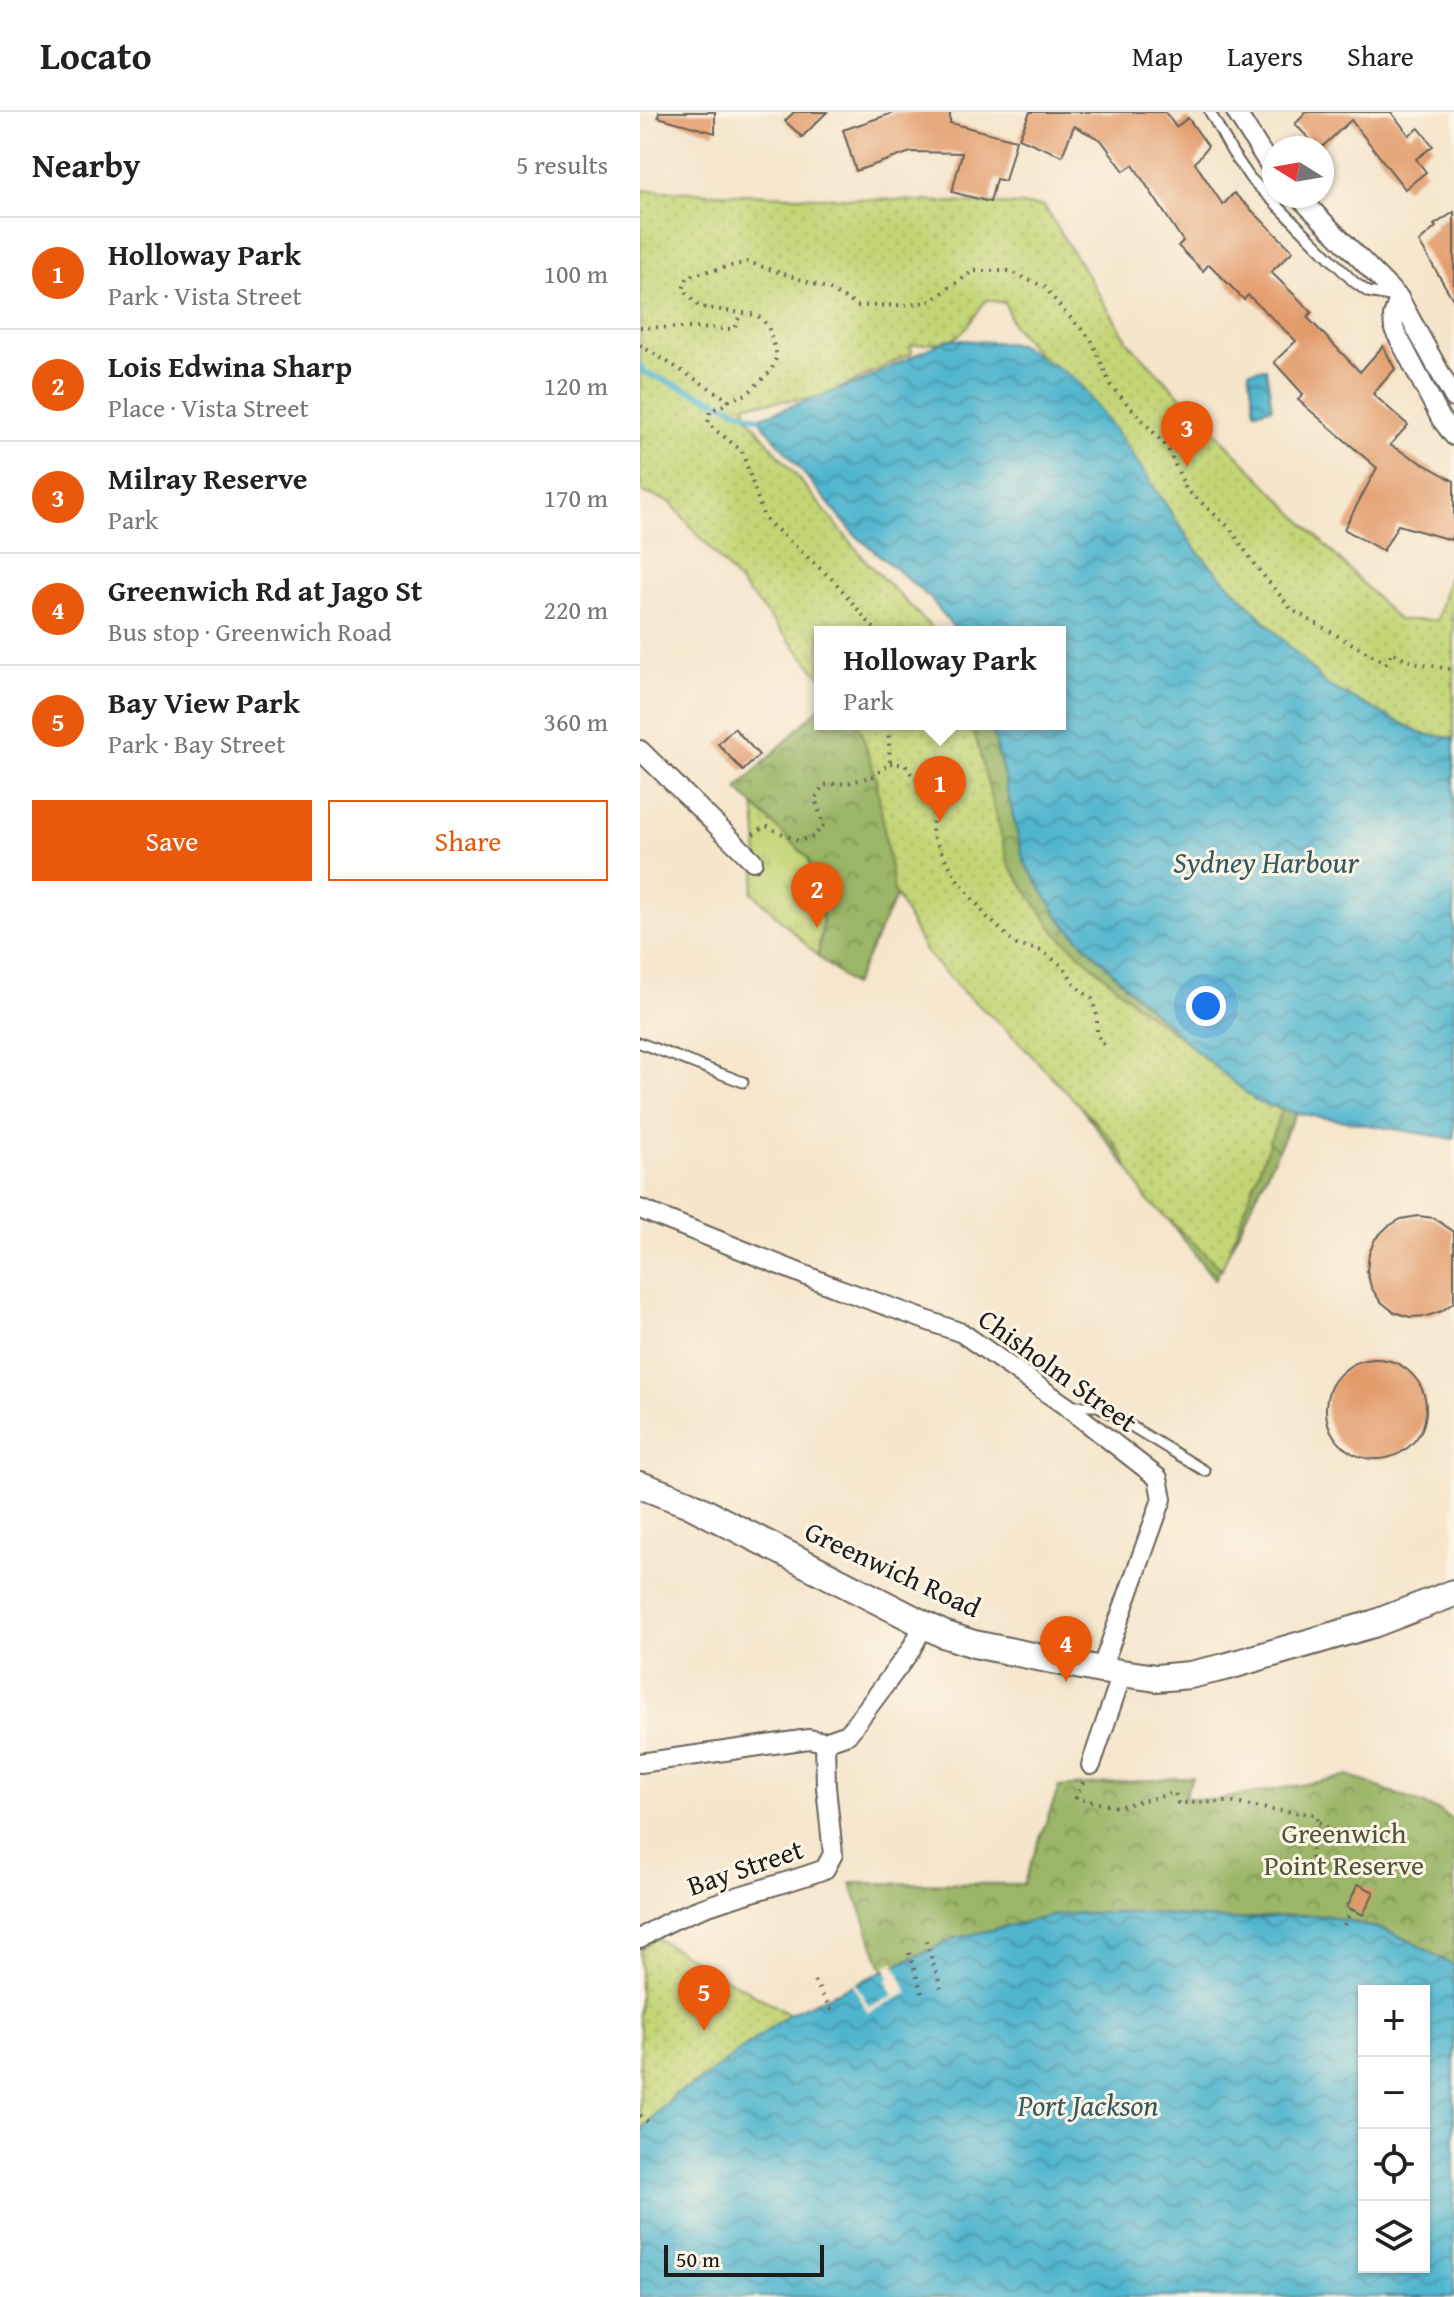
<!DOCTYPE html>
<meta charset="utf-8">
<style>
body{margin:0;font-family:"Gentium Book Plus",serif;background:#f6f6f6;color:#222}
.controls{position:absolute;right:24px;bottom:24px;display:grid;overflow:hidden;border-radius:0px;box-shadow:0 2px 6px #0004}
.controls button{width:72px;height:72px;display:grid;place-items:center;padding:0;border:0;border-bottom:2px solid #e0e0e0;background:#fff;color:#222;font:40px sans-serif}
.compass{position:absolute;left:622px;top:24px;width:72px;height:72px;border-radius:50%;background:#fff;box-shadow:0 2px 6px #0004;rotate:281deg}
.scale{position:absolute;left:24px;bottom:20px;width:160px;box-sizing:border-box;padding-left:8px;border:4px solid #1c1c1c;border-top:0;font-size:22px;line-height:28px;white-space:nowrap;color:#1c1c1c;-webkit-text-stroke:6px #fcf5e5;paint-order:stroke}
.you{position:absolute;left:566px;top:894px;width:28px;height:28px;margin:-20px;border:6px solid #fff;border-radius:50%;background:#1a73e8;box-shadow:0 0 0 12px #1a73e833}
.badge{display:grid;place-items:center;width:52px;height:52px;border-radius:50%;background:#ea580c;color:#fff;font-size:26px;font-weight:700}
.pin{position:absolute;translate:-50% -66px;filter:drop-shadow(0 2px 4px #0008)}
.pin::after{content:'';position:absolute;top:42px;width:28px;height:24px;background:inherit;clip-path:polygon(0 0,100% 0,50% 100%)}
.popup{position:absolute;left:174px;top:514px;width:252px;height:104px;box-sizing:border-box;display:grid;place-content:center;border-radius:0px;background:#fff;filter:drop-shadow(0 2px 6px #0005);font-size:26px;white-space:nowrap;color:#767676}
.popup b{font-size:30px;color:#222}
.popup::after{content:'';position:absolute;left:50%;top:100%;margin-left:-16px;border:16px solid transparent;border-top-color:#fff}
.list{margin:0;padding:0;list-style:none}
h2{display:flex;justify-content:space-between;align-items:center;height:104px;margin:0;padding:0 32px;font-size:34px}
h2 small{font-size:26px;font-weight:400;color:#767676}
.list li{display:grid;grid-template-columns:52px 1fr auto;gap:24px;align-items:center;box-sizing:border-box;height:112px;padding:0 32px;border-top:2px solid #e0e0e0}
.list b{display:block;font-size:30px;white-space:nowrap}
.list p{margin:0;font-size:26px;white-space:nowrap;color:#767676}
.list em{font-size:26px;font-style:normal;color:#767676}
.actions{display:flex;gap:16px;padding:24px 32px}
.actions a{flex:1;padding:18px 0;border:2px solid #ea580c;border-radius:0px;text-align:center;font-size:28px;color:#ea580c}
.actions .main{background:#ea580c;color:#fff}
.icon{flex:none;width:44px;height:44px;fill:none;stroke:currentColor;stroke-width:2;stroke-linecap:round;stroke-linejoin:round}
.map{position:relative;flex:none;width:814px;height:2185px;overflow:hidden}
header{display:flex;align-items:center;gap:48px;box-sizing:border-box;height:112px;padding:0 40px;background:#fff;border-bottom:2px solid #e0e0e0}
header strong{font-size:38px}
nav{display:flex;gap:44px;margin-inline-start:auto;font-size:28px}
main{display:flex}
aside{flex:1;background:#fff}
.map>svg:first-child{display:block}
.grass{fill:url(#grass-tufts);stroke:#70784a;stroke-width:2}
.forest{fill:url(#forest-crowns);stroke:#5c6942;stroke-width:2}
.park{fill:url(#park-dots);stroke:#70784a;stroke-width:2}
.water{fill:url(#water-waves);stroke:#366876;stroke-width:2;fill-rule:evenodd}
.pier{fill:#f5e5cb}
.lines{fill:none;stroke-linecap:round;stroke-linejoin:round}
.stream{stroke:#50b5cf;stroke-width:6}
.building{fill:#e29a69}
.lane-casing{stroke:#686259;stroke-width:13}
.street-casing{stroke:#686259;stroke-width:22}
.secondary-casing{stroke:#686259;stroke-width:30}
.path{stroke:#686259;stroke-width:4;stroke-dasharray:2 6;stroke-linecap:butt}
.lane{stroke:#fff;stroke-width:9}
.street{stroke:#fff;stroke-width:18}
.secondary{stroke:#fff;stroke-width:26}
.labels{text-anchor:middle;stroke-width:6;stroke-linejoin:round;paint-order:stroke}
.street-label{font-size:28px;fill:#1c1c1c;stroke:#fcf5e5}
.park-label{font-size:28px;fill:#4e5437;stroke:#fcf5e5}
.water-label{font-size:30px;font-style:italic;fill:#315964;stroke:#fcf5e5}
</style>
<header>
<strong>Locato</strong>
<nav><a>Map</a><a>Layers</a><a>Share</a></nav>
</header>
<main>
<aside>
<h2>Nearby<small>5 results</small></h2>
<ul class="list">
<li><span class="badge">1</span><div><b>Holloway Park</b><p>Park · Vista Street</p></div><em>100 m</em></li>
<li><span class="badge">2</span><div><b>Lois Edwina Sharp</b><p>Place · Vista Street</p></div><em>120 m</em></li>
<li><span class="badge">3</span><div><b>Milray Reserve</b><p>Park</p></div><em>170 m</em></li>
<li><span class="badge">4</span><div><b>Greenwich Rd at Jago St</b><p>Bus stop · Greenwich Road</p></div><em>220 m</em></li>
<li><span class="badge">5</span><div><b>Bay View Park</b><p>Park · Bay Street</p></div><em>360 m</em></li>
</ul>
<div class="actions"><a class="main">Save</a><a>Share</a></div>
</aside>
<div class="map">
<svg width="814" height="2185" viewBox="0 0 814 2185">
<defs>
<pattern id="grass-tufts" width="24" height="20" patternUnits="userSpaceOnUse" patternTransform="scale(2)"><rect width="24" height="20" fill="#c4d577"/><path d="M3 7l-1-3M5 7V3M7 7l1-3M15 17l-1-3M17 17v-4M19 17l1-3" fill="none" stroke="#a8b666"/></pattern>
<pattern id="forest-crowns" width="20" height="18" patternUnits="userSpaceOnUse" patternTransform="scale(2)"><rect width="20" height="18" fill="#9bb668"/><path d="M2 6a3 3 0 1 1 6 0M12 15a3 3 0 1 1 6 0" fill="none" stroke="#7e9355"/></pattern>
<pattern id="park-dots" width="8" height="8" patternUnits="userSpaceOnUse" patternTransform="scale(2)"><rect width="8" height="8" fill="#c4d577"/><path d="M2 2h.1M6 6h.1" fill="none" stroke="#a8b666" stroke-width="1.8" stroke-linecap="round"/></pattern>
<pattern id="water-waves" width="16" height="10" patternUnits="userSpaceOnUse" patternTransform="scale(2)"><rect width="16" height="10" fill="#50b5cf"/><path d="M0 5q4-4 8 0t8 0" fill="none" stroke="#4292a7"/></pattern>
</defs>
<rect width="100%" height="100%" fill="#fcf5e5"/>
<filter id="ink" filterUnits="userSpaceOnUse"><feTurbulence type="fractalNoise" baseFrequency=".0125" numOctaves="2"/><feDisplacementMap in="SourceGraphic" scale="16" xChannelSelector="R" yChannelSelector="G"/><feConvolveMatrix kernelMatrix="1 2 1 2 8 2 1 2 1" color-interpolation-filters="sRGB"/></filter>
<filter id="wash" filterUnits="userSpaceOnUse"><feTurbulence type="fractalNoise" baseFrequency=".006" numOctaves="4" result="noise"/><feDisplacementMap in="SourceGraphic" scale="32" xChannelSelector="R" yChannelSelector="G"/><feGaussianBlur stdDeviation="1.8" result="paint"/><feColorMatrix in="noise" values="0 0 0 0 0 0 0 0 0 0 0 0 0 0 0 0 0 1.4 0 .05"/><feComposite in="paint" operator="in"/></filter>
<g filter="url(#wash)">
<rect width="100%" height="100%" fill="#f5e5cb"/>
<path class="grass" d="M114,693L168,745L183,809L178,844L112,780C120,751 118,723 114,693Z"/>
<g class="forest">
<polygon points="180,595 180,612 351,612 384,750 617,990 656,1001 575,1168 264,768 213,874 178,844 183,809 168,746 97,677"/>
<polygon points="710,1664 800,1699 814,1709 814,1854 770,1829 745,1818 688,1804 657,1803 591,1808 506,1801 442,1801 316,1826 243,1859 211,1771 383,1772 419,1675 552,1665 544,1686 576,1688"/>
</g>
<g class="park">
<path d="M0,78L404,94L490,232L758,508H797L814,444V495L811,507L814,508V645L645,560L556,466L443,294L373,214L365,191L346,188C318,228 321,230 271,233L272,241L180,286L105,292L107,304L227,450L296,520H180V564L30,390L0,379Z"/>
<polygon points="216,612 332,612 369,753 415,820 501,897 641,999 582,1157 506,1087 474,1029 364,915 323,880 286,841 254,779 236,666 221,619"/>
<path d="M16,1826L149,1902C123,1922 96,1943 68,1963C41,1983 16,1992 0,2025V1838Z"/>
</g>
<g class="water">
<polygon points="308,227 378,232 436,267 486,333 557,439 687,573 783,622 814,626 814,1027 656,1001 617,990 555,938 495,883 422,809 384,750 351,612 420,612 420,520 317,520 290,486 213,421 118,306 222,269"/>
<polygon points="626,256 632,296 615,299 609,259"/>
<path d="M442,1801H506L591,1808L657,1803L688,1804L745,1818L770,1829L814,1854V2185H0V2025L6,2013L35,1982L57,1971L149,1902L316,1826L411,1804ZM724,1879H784V2155H724Z"/>
</g>
<polygon class="pier" points="254,1850 268,1881 228,1901 211,1869 214,1868 229,1895 254,1884 246,1868 250,1865 245,1854"/>
<g class="lines">
<polyline class="stream" points="0,253 4,260 118,306"/>
</g>
<g id="blocks">
<g class="building">
<polygon points="19,0 75,0 75,21 18,5"/>
<polygon points="154,0 187,0 162,25 145,9"/>
<polygon points="256,0 310,0 310,11 376,28 365,69 356,67 350,90 312,80 322,41 271,40 216,59 203,18"/>
<polygon points="390,0 525,0 536,15 548,6 568,34 555,51 583,93 594,81 653,139 631,160 672,200 667,205 720,260 743,234 755,257 733,282 768,313 750,333 814,369 814,416 811,428 758,413 743,439 704,417 737,356 658,288 663,282 634,250 656,229 608,183 604,188 569,152 563,159 538,134 543,129 493,53 484,59 461,28 434,14 422,44 379,26"/>
<polygon points="664,0 751,0 769,23 779,16 793,34 776,47 786,60 765,77 711,8 681,36 678,36 655,12 663,4"/>
<polygon points="814,100 814,189 779,130 796,115 794,113"/>
<polygon points="94,616 119,643 103,659 78,632"/>
<polygon points="778,1104 794,1106 814,1120 814,1190 802,1199 787,1204 770,1205 754,1200 740,1189 731,1175 727,1159 729,1142 735,1127 747,1115 761,1107"/>
<circle cx="736" cy="1297" r="50"/>
<polygon points="718,1772 734,1780 723,1803 707,1795"/>
</g>
</g>
</g>
<g filter="url(#ink)">
<use href="#blocks" fill-opacity="0" stroke="#686259" stroke-width="2"/>
<g class="lines">
<g class="lane-casing">
<g id="lane">
<polyline points="570,0 592,40 610,66 714,170 728,180 755,185"/>
<polyline points="0,931 103,970"/>
<polyline points="431,1294 458,1294 565,1359"/>
</g>
</g>
<g class="street-casing">
<g id="street">
<polyline points="596,0 634,60"/>
<polyline points="658,84 759,186 814,286"/>
<polyline points="759,186 753,204 754,217 801,307 814,324"/>
<polyline points="0,638 113,749"/>
<polyline points="0,1097 197,1176 322,1221 426,1294 518,1366 522,1387 461,1558"/>
<polyline points="0,1651 169,1627 185,1630"/>
<polyline points="451,1653 482,1562"/>
<path d="M0,1827C46,1793 130,1778 185,1757L193,1742L186,1675L185,1630L208,1622L270,1539L284,1513"/>
</g>
</g>
<g class="secondary-casing">
<polyline id="secondary" points="0,1373 47,1391 303,1522 334,1532 461,1558 516,1566 550,1563 585,1555 733,1512 814,1481"/>
</g>
<g class="path">
<polyline points="0,215 94,217 101,201"/>
<polyline points="0,233 89,288 107,282 131,259 137,244 128,214 117,203 59,195 43,177 48,164 108,150 186,176 218,194 268,193 291,189 333,159 369,159 405,175 422,197 451,227 471,274 527,335 546,377 590,416 614,452 652,498 746,551 752,540 772,550 814,558"/>
<polyline points="89,288 88,291 70,299 68,312 102,339 124,406 195,470 237,520"/>
<polyline points="250,651 265,653 274,666 295,676 292,723 317,767 347,805 377,833 402,839 424,855 436,874 452,887 457,903 457,922 466,936"/>
<polyline points="113,722 126,714 158,729 173,725 184,713 175,687 183,673 208,671 234,664 250,651 248,612"/>
<polyline points="443,1670 436,1686 477,1695 535,1681 538,1691 590,1690 632,1698 674,1702 679,1710 672,1729 671,1747 693,1762"/>
<polyline points="679,1710 711,1730"/>
<polyline points="704,1813 712,1797"/>
<polyline points="286,1829 301,1876"/>
<polyline points="269,1841 282,1881"/>
<polyline points="174,1869 193,1900"/>
<polyline points="0,2003 12,2013"/>
</g>
<use href="#lane" class="lane"/>
<use href="#street" class="street"/>
<use href="#secondary" class="secondary"/>
</g>
</g>
<g class="labels">
<g class="street-label">
<text transform="translate(418 1258) rotate(36)" y="10">Chisholm Street</text>
<text transform="translate(253 1457) rotate(25)" y="10">Greenwich Road</text>
<text transform="translate(105 1755) rotate(-19)" y="10">Bay Street</text>
</g>
<g class="park-label">
<text x="704" y="1731">Greenwich<tspan x="704" dy="32">Point Reserve</tspan></text>
</g>
<g class="water-label">
<text x="626" y="761">Sydney Harbour</text>
<text x="448" y="2004">Port Jackson</text>
</g>
</g>
</svg>
<div class="controls">
<button>+</button>
<button>−</button>
<button><svg class="icon" aria-label="locate" viewBox="0 0 24 24"><circle cx="12" cy="12" r="6"/><path d="M12 2v4M12 18v4M2 12h4M18 12h4"/></svg></button>
<button><svg class="icon" aria-label="layers" viewBox="0 0 24 24"><path d="M12 4l9 5-9 5-9-5zM3 14l9 5 9-5"/></svg></button>
</div>
<svg class="compass" viewBox="-18 -18 36 36"><path d="M0-13l5 13h-10z" fill="#e53935"/><path d="M0 13l5-13h-10z" fill="#767676"/></svg>
<div class="scale">50 m</div>
<div class="you"></div>
<div class="pin badge" style="left:300px;top:710px">1</div>
<div class="popup"><b>Holloway Park</b>Park</div>
<div class="pin badge" style="left:177px;top:816px">2</div>
<div class="pin badge" style="left:547px;top:355px">3</div>
<div class="pin badge" style="left:426px;top:1570px">4</div>
<div class="pin badge" style="left:64px;top:1919px">5</div>
</div>
</main>
